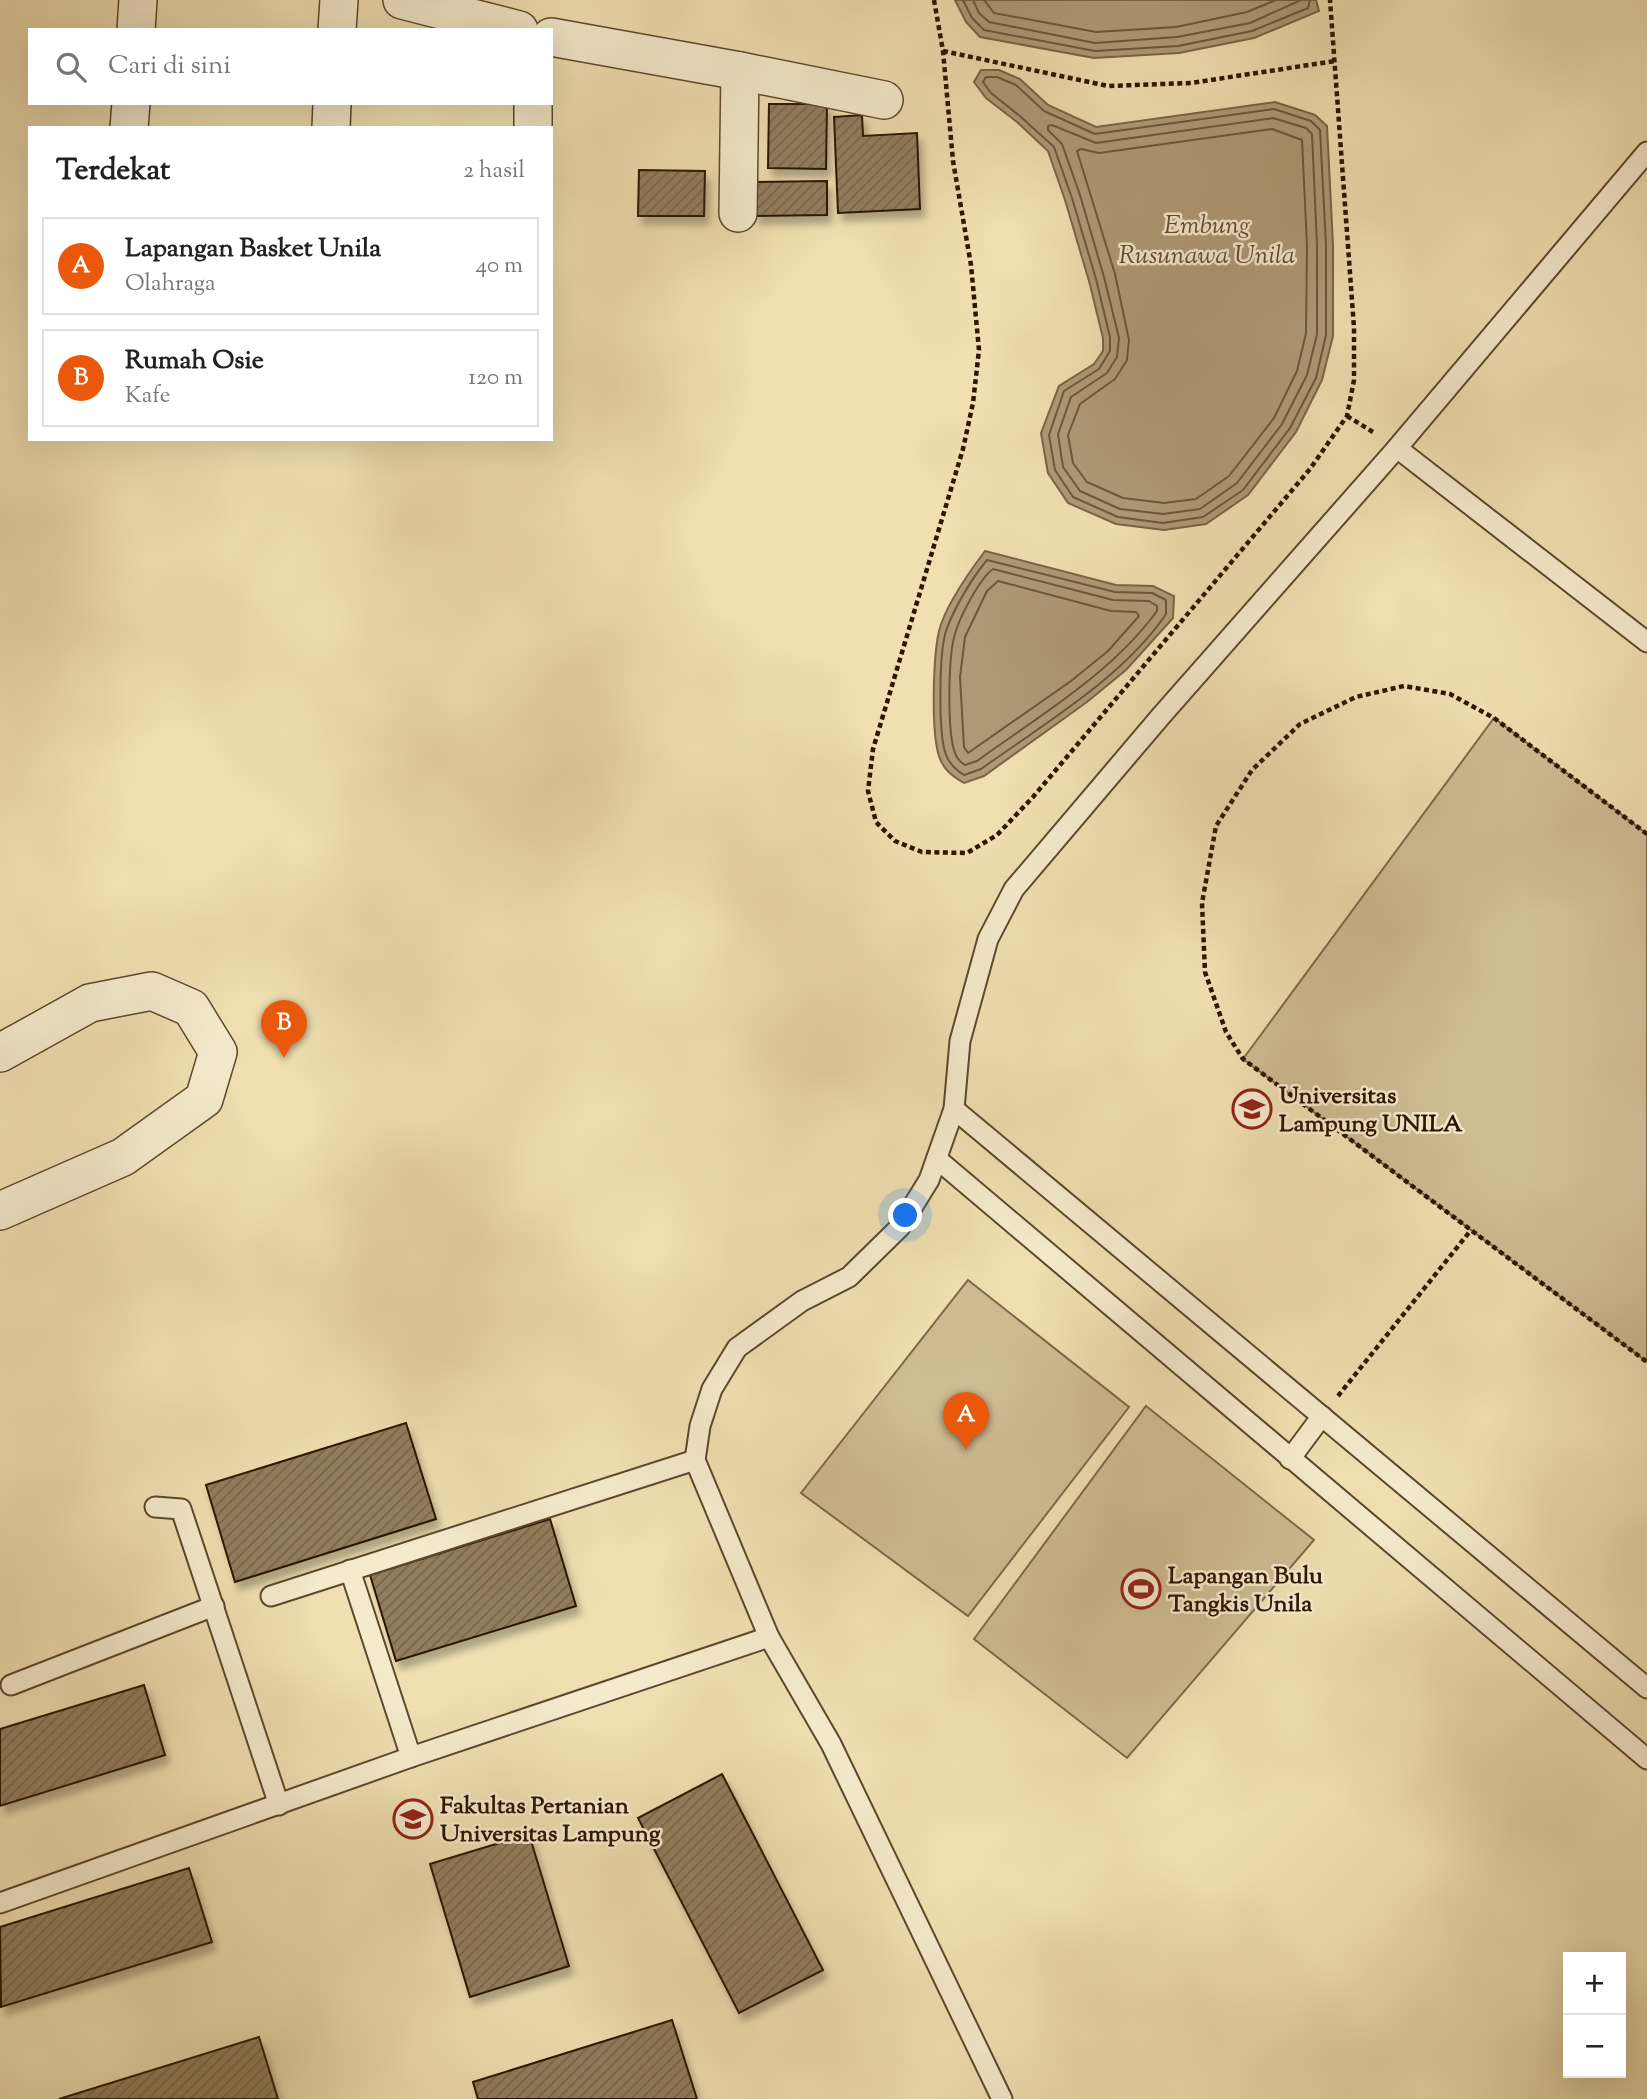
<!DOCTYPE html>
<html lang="id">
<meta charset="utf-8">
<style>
body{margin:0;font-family:"Sorts Mill Goudy",serif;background:#f2f2f2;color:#222}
.controls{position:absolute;right:21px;bottom:21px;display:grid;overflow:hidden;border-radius:0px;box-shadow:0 7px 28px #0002}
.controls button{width:63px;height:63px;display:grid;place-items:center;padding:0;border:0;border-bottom:2px solid #e0e0e0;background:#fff;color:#222;font:35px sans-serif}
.you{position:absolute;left:906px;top:1216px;width:24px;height:24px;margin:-18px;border:5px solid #fff;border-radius:50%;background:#1a73e8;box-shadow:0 0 0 10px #1a73e833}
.badge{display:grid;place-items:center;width:46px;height:46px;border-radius:50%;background:#ea580c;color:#fff;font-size:23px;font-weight:700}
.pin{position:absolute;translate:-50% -58px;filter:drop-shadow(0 2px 4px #0008)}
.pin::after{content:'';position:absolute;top:37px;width:24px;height:21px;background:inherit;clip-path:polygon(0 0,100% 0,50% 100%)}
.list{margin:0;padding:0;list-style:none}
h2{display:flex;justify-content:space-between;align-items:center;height:91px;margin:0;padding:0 28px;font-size:30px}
h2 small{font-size:23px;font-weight:400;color:#767676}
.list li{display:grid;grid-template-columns:46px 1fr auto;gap:21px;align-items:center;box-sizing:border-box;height:98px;margin:0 14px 14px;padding:0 14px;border:2px solid #e0e0e0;border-radius:0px}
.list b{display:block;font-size:26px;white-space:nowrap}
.list p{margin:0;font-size:23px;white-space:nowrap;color:#767676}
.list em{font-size:23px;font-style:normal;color:#767676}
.icon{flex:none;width:38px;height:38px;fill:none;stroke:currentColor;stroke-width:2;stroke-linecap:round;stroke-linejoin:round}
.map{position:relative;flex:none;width:1647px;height:2099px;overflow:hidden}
.search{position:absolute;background:#fff;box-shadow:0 7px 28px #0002;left:28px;top:28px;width:525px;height:77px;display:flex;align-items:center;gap:18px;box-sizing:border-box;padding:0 24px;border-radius:0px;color:#767676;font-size:26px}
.panel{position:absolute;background:#fff;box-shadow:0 7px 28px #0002;left:28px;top:126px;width:525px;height:315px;border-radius:0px}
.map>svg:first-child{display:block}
.pitch{fill:#cebc93;stroke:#7d684a;stroke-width:2}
.water{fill:#ad9a75;stroke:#796446;stroke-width:2}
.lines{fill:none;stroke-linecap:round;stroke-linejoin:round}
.shore{stroke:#6c573a;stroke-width:2}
.building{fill:url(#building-hatch);stroke:#2c1400;stroke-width:2;filter:url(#shadow)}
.service-casing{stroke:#5d472c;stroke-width:23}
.minor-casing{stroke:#5d472c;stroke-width:40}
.path{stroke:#2c1400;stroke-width:4.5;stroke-dasharray:5 3.5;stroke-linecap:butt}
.service{stroke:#f5eacc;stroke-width:19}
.minor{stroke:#f5eacc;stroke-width:37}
.labels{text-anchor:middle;stroke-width:5;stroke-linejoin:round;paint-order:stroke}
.poi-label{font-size:24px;font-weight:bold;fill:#2c1400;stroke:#f5eacc;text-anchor:start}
.water-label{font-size:26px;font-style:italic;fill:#604a2f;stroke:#f5eacc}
</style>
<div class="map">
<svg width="1647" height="2099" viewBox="0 0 1647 2099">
<defs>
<pattern id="building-hatch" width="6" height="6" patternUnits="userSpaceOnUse" patternTransform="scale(1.75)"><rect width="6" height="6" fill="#917e5c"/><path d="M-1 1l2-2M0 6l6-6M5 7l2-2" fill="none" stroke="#77664a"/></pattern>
<filter id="shadow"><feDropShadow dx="4.5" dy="8" stdDeviation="3.5" flood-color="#0004"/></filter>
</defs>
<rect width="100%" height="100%" fill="#efdfb1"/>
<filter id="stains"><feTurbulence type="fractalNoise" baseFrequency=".00286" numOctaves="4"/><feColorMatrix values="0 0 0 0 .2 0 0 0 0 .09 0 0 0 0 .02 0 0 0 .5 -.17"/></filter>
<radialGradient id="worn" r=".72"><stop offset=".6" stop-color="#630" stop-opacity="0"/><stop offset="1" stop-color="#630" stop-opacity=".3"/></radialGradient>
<g class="pitch">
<polygon points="1494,718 1647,834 1647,1362 1243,1059"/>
<polygon points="968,1280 1129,1407 968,1616 801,1493"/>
<polygon points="1146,1406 1314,1540 1127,1758 974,1639"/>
</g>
<g class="water">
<polygon points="955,0 1316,0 1319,11 1254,38 1179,53 1094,58 980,37 966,22"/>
<polygon points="981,70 999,70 1020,79 1048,105 1096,127 1275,102 1315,115 1327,126 1333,245 1333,336 1322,380 1296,432 1248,495 1206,524 1164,530 1116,524 1068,503 1048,473 1041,433 1059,386 1094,364 1103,351 1103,338 1089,281 1065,200 1048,151 1017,122 986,98 974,82"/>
<path d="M985,551L1116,585L1153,586L1174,596L1173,618L1126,670L1087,702L984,776L964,783C952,776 943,769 939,756C931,731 933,658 939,631C945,607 970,571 985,551Z"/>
</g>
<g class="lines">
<g class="shore">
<polyline points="963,0 972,18 984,30 1095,51 1178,46 1252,31 1308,8 1310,0"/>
<polyline points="973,0 979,13 989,22 1095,43 1177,37 1250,23 1301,0"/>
<polyline points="984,0 994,13 1096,32 1176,27 1247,12 1276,0"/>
<polygon points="986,77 997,77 1016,85 1044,111 1095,134 1274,109 1311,121 1320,130 1326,245 1326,335 1316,378 1290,428 1243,490 1203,517 1163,523 1118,517 1073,497 1055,470 1049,435 1064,391 1099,369 1110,351 1110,337 1096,279 1072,198 1054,147 1021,117 991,93 983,82"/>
<polygon points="1273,118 1306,128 1312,134 1317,245 1317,334 1307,375 1282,424 1237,483 1200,509 1163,514 1120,509 1080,491 1063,467 1058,434 1071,397 1107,373 1117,357 1119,338 1104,277 1080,195 1062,144 1048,130 1048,126 1052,125 1096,143"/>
<polygon points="1272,129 1302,140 1307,246 1306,333 1297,371 1274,418 1229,476 1196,499 1164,503 1123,498 1087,482 1073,463 1068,435 1080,404 1115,379 1127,360 1129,340 1115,274 1077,151 1081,149 1099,153"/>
<path d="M987,560L1115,592L1152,593L1166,600V614C1124,677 1041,726 981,769L964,775C956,770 950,765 946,755C938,734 939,653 946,631C954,608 972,578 987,560Z"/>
<path d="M993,569L1113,600L1149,601L1157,606V611C1111,674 1039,716 977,761L965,765C960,762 957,759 955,753C947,732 948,656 955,634C959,618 980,578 993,569Z"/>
<polygon points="998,581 1111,611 1136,612 1139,616 1108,651 1071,681 968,753 964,747 960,677 965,637 987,591"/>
</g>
</g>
<g class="building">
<polygon points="769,104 827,104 826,169 768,168"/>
<polygon points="862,115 863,136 917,133 920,209 838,213 834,117"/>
<polygon points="639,170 705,171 704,216 638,216"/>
<polygon points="827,181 827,215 755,216 754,182"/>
<polygon points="406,1423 436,1519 235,1582 206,1485"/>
<polygon points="550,1519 576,1606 396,1661 370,1575"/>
<polygon points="144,1685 165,1755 0,1806 0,1729"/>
<polygon points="722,1774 823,1970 739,2013 638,1818"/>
<polygon points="529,1834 569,1966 470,1997 430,1864"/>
<polygon points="189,1868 212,1942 1,2007 0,1927"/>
<polygon points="672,2020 697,2099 478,2099 473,2082"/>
<polygon points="259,2037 278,2099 59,2099"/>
</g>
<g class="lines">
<g class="service-casing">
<g id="service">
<polyline points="1647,152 1397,448 1647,642"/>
<polyline points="954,1109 1647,1688"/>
<polyline points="937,1159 1647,1759"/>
<polyline points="1290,1459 1322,1416"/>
<polyline points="155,1507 181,1509 279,1805"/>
<polyline points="350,1570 411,1757"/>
<polyline points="271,1596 695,1460"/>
<polyline points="11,1685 214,1606"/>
<polyline points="0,1903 411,1757 769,1637"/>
<polyline points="1002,2099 831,1744 769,1637 695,1460 700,1426 712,1389 737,1348 802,1301 849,1277 900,1227 929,1180 954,1109 960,1041 988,939 1014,889 1161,716 1397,448"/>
</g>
</g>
<g class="minor-casing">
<g id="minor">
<polyline points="402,0 519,30"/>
<polyline points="136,30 138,0"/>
<polyline points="337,30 339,0"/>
<polyline points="551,37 740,71 884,100"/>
<polyline points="129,128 131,103"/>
<polyline points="331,128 332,103"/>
<polyline points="533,128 533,103"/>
<polyline points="738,213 740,71"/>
<polyline points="0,1053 90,1003 152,991 191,1008 218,1052 204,1099 123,1157 0,1211"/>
</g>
</g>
<g class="path">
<polyline points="934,0 943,51 953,161 971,265 979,350 973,403 963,449 873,749 868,791 876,822 895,841 922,852 967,853 997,835 1033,797 1310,469 1347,416 1354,380 1354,328 1330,0"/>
<polyline points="943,51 1108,86 1191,83 1335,61"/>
<polyline points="1347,416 1373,432"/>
<polyline points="1647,834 1494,718 1450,694 1404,686 1356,697 1300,724 1252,770 1216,826 1202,903 1205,972 1226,1032 1243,1059 1647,1362"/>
<polyline points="1338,1396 1471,1230"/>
</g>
<use href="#service" class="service"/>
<use href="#minor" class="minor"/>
</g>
<defs>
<g id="university-ring" transform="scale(2.0125)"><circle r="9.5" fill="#f5eacc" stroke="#8f2418" stroke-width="1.5"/><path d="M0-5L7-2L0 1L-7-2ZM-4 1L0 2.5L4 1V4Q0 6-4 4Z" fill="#8f2418"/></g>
<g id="stadium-ring" transform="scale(2.0125)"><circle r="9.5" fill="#f5eacc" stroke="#8f2418" stroke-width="1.5"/><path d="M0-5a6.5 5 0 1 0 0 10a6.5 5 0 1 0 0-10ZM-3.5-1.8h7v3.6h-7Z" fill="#8f2418"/></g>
</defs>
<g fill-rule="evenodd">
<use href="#university-ring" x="1252" y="1109"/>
<use href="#stadium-ring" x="1141" y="1589"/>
<use href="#university-ring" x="413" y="1819"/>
</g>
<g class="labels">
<g class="poi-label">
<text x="1279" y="1103">Universitas<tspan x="1279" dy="28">Lampung UNILA</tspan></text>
<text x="1168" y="1583">Lapangan Bulu<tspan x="1168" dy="28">Tangkis Unila</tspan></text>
<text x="440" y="1813">Fakultas Pertanian<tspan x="440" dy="28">Universitas Lampung</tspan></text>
</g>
<g class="water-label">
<text x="1207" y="233">Embung<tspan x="1207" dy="30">Rusunawa Unila</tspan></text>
</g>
</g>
<rect width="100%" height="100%" filter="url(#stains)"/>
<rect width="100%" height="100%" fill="url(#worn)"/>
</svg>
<div class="controls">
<button>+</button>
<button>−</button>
</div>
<div class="you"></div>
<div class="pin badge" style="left:966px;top:1450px">A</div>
<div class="pin badge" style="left:284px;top:1058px">B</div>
<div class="search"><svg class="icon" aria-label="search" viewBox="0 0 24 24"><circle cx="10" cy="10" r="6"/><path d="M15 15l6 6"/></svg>Cari di sini</div>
<section class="panel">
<h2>Terdekat<small>2 hasil</small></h2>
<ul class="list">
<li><span class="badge">A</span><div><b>Lapangan Basket Unila</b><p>Olahraga</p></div><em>40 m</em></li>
<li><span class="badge">B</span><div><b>Rumah Osie</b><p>Kafe</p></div><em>120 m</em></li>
</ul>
</section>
</div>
